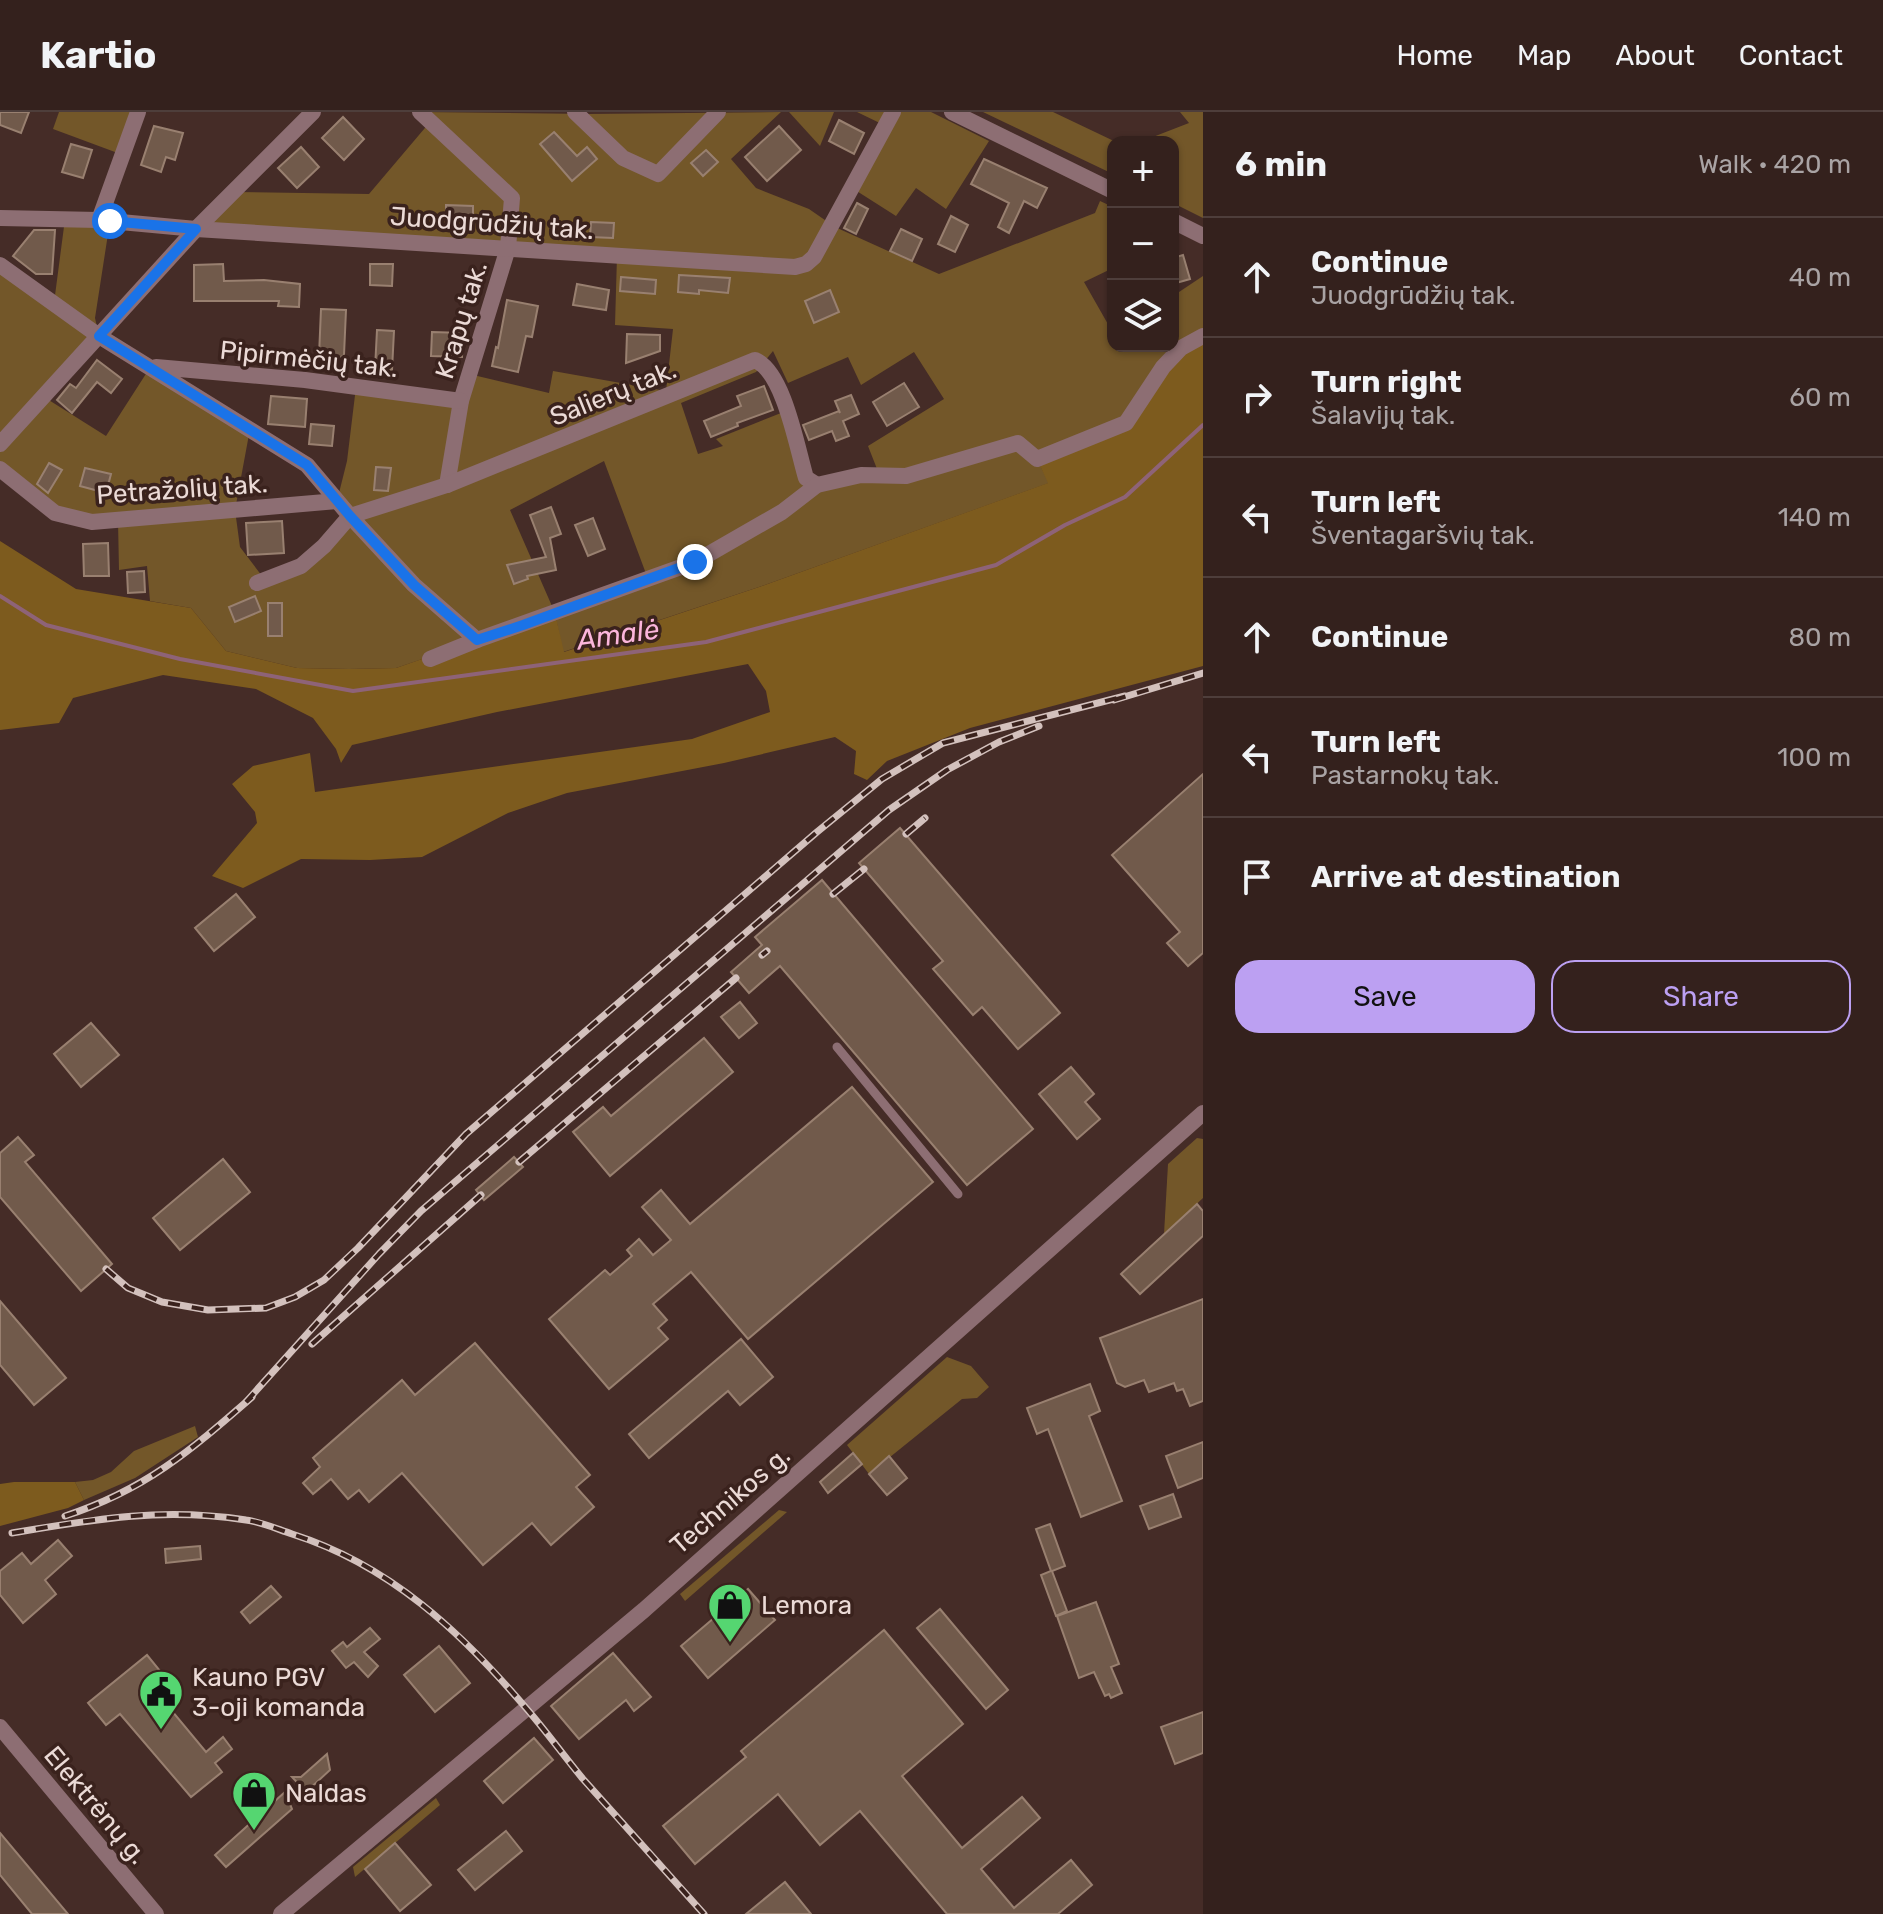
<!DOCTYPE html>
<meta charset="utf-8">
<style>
body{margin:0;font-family:Rubik,sans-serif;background:#3f2e2a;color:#f1f3f6}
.controls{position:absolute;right:24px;top:24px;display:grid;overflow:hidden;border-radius:16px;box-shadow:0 2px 6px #0004}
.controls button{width:72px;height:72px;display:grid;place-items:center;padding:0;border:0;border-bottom:2px solid #4e3e3b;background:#34211d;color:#f1f3f6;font:40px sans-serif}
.stop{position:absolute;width:24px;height:24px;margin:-18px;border:6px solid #1a73e8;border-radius:50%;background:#fff}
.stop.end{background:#1a73e8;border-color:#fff;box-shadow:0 2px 8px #0008}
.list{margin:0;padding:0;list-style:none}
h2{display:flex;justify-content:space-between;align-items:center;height:104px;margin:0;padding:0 32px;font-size:34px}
h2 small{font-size:26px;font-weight:400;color:#a9a3a4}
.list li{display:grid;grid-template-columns:52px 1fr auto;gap:24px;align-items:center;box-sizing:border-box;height:120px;padding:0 32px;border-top:2px solid #4e3e3b}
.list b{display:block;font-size:30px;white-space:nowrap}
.list p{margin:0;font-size:26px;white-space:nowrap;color:#a9a3a4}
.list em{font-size:26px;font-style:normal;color:#a9a3a4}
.actions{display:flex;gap:16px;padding:24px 32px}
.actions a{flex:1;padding:18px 0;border:2px solid #bca0f2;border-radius:24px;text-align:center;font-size:28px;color:#bca0f2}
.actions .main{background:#bca0f2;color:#111}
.icon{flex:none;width:44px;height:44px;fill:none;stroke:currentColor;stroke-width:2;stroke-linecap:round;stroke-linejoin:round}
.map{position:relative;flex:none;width:1203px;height:1802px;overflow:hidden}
header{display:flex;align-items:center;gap:48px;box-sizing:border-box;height:112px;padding:0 40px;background:#34211d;border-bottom:2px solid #4e3e3b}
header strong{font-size:38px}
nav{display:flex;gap:44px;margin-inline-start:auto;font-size:28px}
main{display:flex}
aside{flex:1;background:#34211d}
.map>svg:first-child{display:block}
.green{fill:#735729;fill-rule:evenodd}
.forest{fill:#7d5b1e}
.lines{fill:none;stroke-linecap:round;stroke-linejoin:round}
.stream{stroke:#8e6378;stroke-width:4}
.building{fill:#715a4b;stroke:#998070;stroke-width:2}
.service{stroke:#8d6e73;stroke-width:9}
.minor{stroke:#8d6e73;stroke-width:16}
.tertiary{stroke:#8d6e73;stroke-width:16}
.rail-casing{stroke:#d3c1bd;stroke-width:7}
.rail{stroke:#3a221d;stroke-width:4;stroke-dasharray:12;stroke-linecap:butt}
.route{stroke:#1a73e8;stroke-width:10}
.labels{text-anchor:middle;stroke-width:7;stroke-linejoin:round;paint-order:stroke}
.street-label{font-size:26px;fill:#ebdad6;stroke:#3a221d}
.poi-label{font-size:26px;fill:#ebdad6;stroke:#3a221d;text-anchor:start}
.water-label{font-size:28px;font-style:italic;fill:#fbb5db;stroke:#3a221d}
</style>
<header>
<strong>Kartio</strong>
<nav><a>Home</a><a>Map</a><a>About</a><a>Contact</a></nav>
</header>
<main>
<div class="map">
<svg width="1203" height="1802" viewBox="0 0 1203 1802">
<rect width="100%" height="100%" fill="#452c27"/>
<g class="green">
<polygon points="59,0 138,0 123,43 53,17"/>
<path d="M420,0L588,2L781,0L731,47L756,76L809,97L835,115L939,162L1095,101L1100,89L1113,95V156L1084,170L1113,221V234H1173V184L1203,164V224L1126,311L1037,347L1049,371L759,475L563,540L555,502L396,556L349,557L297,556L226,539L191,496L150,489L147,454L119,458L118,409L55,401L0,357V153L54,191L65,107L110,109L95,206L99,224L44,285L106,324L151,254L250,317L235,398L240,435L265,468L301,454L350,405L337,389L347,349L356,275L461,289L469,262L549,281L553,259L666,279L673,217L615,213L617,144L196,117L233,80L369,82L430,10ZM773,239L788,271L848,245L861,273L914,240L944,287L868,334L879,362L807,380L781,301L716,327L723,334L698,342L681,291L756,260ZM604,349L648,467L555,501L510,398Z"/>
<polygon points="789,0 834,0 820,34"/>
<polygon points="857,0 931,0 989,29 946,97 916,76 896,104 852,76 886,14"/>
<polygon points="983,0 1053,0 1116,30 1113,30 1113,62"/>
<polygon points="1180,0 1203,0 1203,106 1173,91 1173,30 1140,30 1189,11"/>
<polygon points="1197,1026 1203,1027 1203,1086 1164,1122 1168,1052"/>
<polygon points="947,1245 971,1254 989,1275 977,1286 962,1287 869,1362 847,1333"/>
<polygon points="195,1314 198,1325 135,1366 84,1388 75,1370 93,1368 111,1360 134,1339"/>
<polygon points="779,1398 787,1400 685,1489 680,1482"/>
<polygon points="436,1686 440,1693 355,1765 353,1755"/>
</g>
<g class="forest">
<polygon points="1203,224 1203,554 970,616 887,649 867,668 854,662 856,639 835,625 724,651 567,681 508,701 422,745 370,748 301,747 243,776 212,764 257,711 255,700 232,672 253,654 310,641 315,680 692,627 770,600 766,579 748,552 497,600 352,633 341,651 336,637 313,606 256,577 163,563 73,586 59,611 0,618 0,429 76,477 191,496 226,539 297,556 349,557 396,556 555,501 564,540 759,475 1048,371 1037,347 1126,311 1163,255"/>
<polygon points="14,1370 75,1370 84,1388 68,1396 0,1414 0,1372"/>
</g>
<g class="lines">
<polyline class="stream" points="0,484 46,513 180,547 353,579 706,530 996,453 1065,413 1125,385 1203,313"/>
</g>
<g class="building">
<polygon points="0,0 29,0 21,21 0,13"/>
<polygon points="343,5 364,27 344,48 322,26"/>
<polygon points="839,8 864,21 854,42 829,29"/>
<polygon points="154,14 183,21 175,48 166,45 161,60 141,53"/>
<polygon points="779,14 801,38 767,69 745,45"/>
<polygon points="554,20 577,44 587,35 597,47 572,69 540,32"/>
<polygon points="71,32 92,38 83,66 62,60"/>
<polygon points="301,35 319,55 297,76 278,56"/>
<polygon points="706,38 718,50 703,64 691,51"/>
<polygon points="984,47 1047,76 1037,96 1024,89 1009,121 998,115 1009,91 971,72"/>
<polygon points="857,91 868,97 856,122 844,116"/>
<polygon points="446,93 473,94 473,109 446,108"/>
<polygon points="951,104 968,113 955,140 938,132"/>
<polygon points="591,110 614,111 613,126 590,125"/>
<polygon points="901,117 922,127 912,149 890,139"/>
<polygon points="34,118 55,118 52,162 36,162 13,144"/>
<polygon points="1183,143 1190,167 1173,172 1173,146"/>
<polygon points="223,152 224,169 264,168 300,172 299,195 278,194 279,189 194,189 194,153"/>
<polygon points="370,152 393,152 392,174 370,173"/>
<polygon points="679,163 730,166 728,181 699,178 699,182 678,180"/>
<polygon points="621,165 656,168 655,182 620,179"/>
<polygon points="577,172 609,178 606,198 573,193"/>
<polygon points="830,178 839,200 814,211 805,189"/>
<polygon points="507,188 538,194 532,225 526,224 518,260 492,254 496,235 498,236"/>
<polygon points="321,197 346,198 344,243 341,245 319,244"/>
<polygon points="377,218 394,219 392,258 375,257"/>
<polygon points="432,220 463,221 462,245 431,244"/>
<polygon points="627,222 660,223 660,239 626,251"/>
<polygon points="97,248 122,267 111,281 97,270 72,301 57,288 70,272 76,276"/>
<polygon points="904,271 919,295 887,314 873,290"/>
<polygon points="764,274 773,298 737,311 738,314 711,325 704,309 741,294 737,284"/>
<polygon points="851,283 859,302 843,309 849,324 836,329 832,319 809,328 803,313 839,299 840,301 835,289"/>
<polygon points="271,284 307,287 305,315 268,312"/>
<polygon points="311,312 334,314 332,334 309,332"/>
<polygon points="49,351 62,358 48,381 37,372"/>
<polygon points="376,355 391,356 388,379 374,378"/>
<polygon points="85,356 111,362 106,381 80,374"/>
<polygon points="551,395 561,422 550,426 556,458 527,464 528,467 514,472 507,453 546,445 530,403"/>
<polygon points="593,406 605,437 588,444 575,413"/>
<polygon points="282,409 284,441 248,443 246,411"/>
<polygon points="108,431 109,464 84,464 83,432"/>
<polygon points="144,459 145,480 128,481 127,460"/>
<polygon points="255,484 261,499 235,510 229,495"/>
<rect x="268" y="491" width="14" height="33"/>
<polygon points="1203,662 1203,841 1188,854 1167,831 1180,820 1112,743"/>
<polygon points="900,716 1060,901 1018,937 982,895 973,903 933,857 943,849 859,751"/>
<polygon points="822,768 1033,1017 967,1073 780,854 749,881 731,860 762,833 755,825"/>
<polygon points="236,782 255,805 214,839 195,816"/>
<polygon points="740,890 757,911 739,926 721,905"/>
<polygon points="91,911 119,943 81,975 54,942"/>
<polygon points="704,926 733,960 610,1064 573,1020 603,995 611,1004"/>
<polygon points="1071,955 1094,982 1085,990 1100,1007 1077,1027 1039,982"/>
<polygon points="852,975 933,1070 748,1227 691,1160 653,1192 667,1208 658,1216 668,1227 609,1277 549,1207 605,1158 610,1163 632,1144 627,1138 639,1127 653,1143 671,1128 642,1095 661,1078 690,1112"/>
<polygon points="18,1025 34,1043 25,1050 112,1152 81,1179 0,1085 0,1041"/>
<polygon points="514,1045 523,1055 484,1088 476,1078"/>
<polygon points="223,1047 250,1080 180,1138 153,1106"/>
<polygon points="1197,1092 1203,1099 1203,1124 1140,1182 1121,1162"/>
<polygon points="1203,1187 1203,1289 1190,1294 1183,1277 1177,1279 1174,1271 1149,1280 1144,1268 1125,1275 1117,1271 1100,1226"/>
<polygon points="0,1189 66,1266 34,1293 0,1253"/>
<polygon points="741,1227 773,1265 740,1293 728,1279 649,1346 629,1322"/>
<polygon points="475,1231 590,1363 576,1375 594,1395 551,1433 532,1411 483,1453 402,1361 369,1390 359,1378 348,1387 331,1367 313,1382 303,1371 320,1355 313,1346 402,1268 415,1283"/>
<polygon points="1090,1272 1100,1299 1089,1304 1122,1389 1081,1405 1048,1317 1037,1322 1027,1296"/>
<polygon points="1203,1330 1203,1366 1178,1376 1166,1344"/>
<polygon points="853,1341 862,1352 828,1381 820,1370"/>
<polygon points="889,1344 907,1366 887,1383 869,1362"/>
<polygon points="1173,1382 1181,1405 1149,1417 1140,1394"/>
<polygon points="1050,1412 1065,1454 1052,1459 1067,1499 1056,1504 1041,1463 1051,1459 1036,1417"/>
<polygon points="58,1428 72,1444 45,1468 56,1482 23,1511 0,1483 0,1459 22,1441 31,1452"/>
<polygon points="200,1434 201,1447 166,1451 165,1437"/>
<polygon points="271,1474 281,1485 250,1511 241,1500"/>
<polygon points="748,1477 775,1508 708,1566 681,1534"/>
<polygon points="1096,1490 1119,1552 1111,1555 1122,1581 1111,1586 1109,1582 1105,1584 1094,1560 1079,1566 1057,1504"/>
<polygon points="940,1497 1008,1578 986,1597 917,1516"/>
<polygon points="370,1516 380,1527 364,1540 378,1554 368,1565 354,1550 346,1556 332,1539 343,1530 347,1535"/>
<polygon points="884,1518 963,1612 902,1664 962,1736 1022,1685 1040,1706 981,1757 1014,1796 1071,1748 1092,1773 1058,1802 947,1802 860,1699 820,1733 778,1682 695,1752 663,1714 746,1645 741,1639"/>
<polygon points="439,1534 470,1571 435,1600 404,1563"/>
<polygon points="613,1541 651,1585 634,1599 626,1588 579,1627 551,1594"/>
<polygon points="147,1543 165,1565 152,1575 206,1640 223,1625 232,1637 215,1651 222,1660 191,1685 120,1602 106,1613 88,1591"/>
<polygon points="1203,1600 1203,1641 1175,1652 1161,1615"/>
<polygon points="534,1626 553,1648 503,1691 484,1669"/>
<polygon points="327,1642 330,1658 306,1680 292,1665 301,1665"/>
<polygon points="285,1680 292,1697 226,1755 215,1743"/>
<polygon points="506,1719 522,1739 475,1778 458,1758"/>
<polygon points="0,1721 68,1802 32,1802 0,1763"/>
<polygon points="395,1731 431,1773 400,1799 365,1757"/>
<polygon points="785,1770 811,1802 746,1802"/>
</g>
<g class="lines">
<polyline class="service" points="837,935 958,1082"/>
<g class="minor">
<polyline points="420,0 512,86 508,136 461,289 447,373"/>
<polyline points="575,0 623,46 658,62 718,0"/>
<polyline points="952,0 1113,79"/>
<polyline points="0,106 99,108 196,117 795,155 806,152 814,145 893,0"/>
<polyline points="99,108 138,0"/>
<polyline points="1173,109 1203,124"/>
<polyline points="0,153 99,224 307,353 350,404 324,434 301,454 257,471"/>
<polyline points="156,255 305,268 461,289"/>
<polyline points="0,332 196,117 313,0"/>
<polyline points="0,357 55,401 92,410 337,389"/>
<path d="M477,528L414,473L350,404L447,373L755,248C784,260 797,336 806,366L817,373"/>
<polyline points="430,547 477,528 695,450 782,400 817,373 861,363 906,364 1018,331 1037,347 1126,311 1163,255 1181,236 1203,224"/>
</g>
<g class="tertiary">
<polyline points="0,1615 156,1802"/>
<polyline points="281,1802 644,1498 1203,1001"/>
</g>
<g class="rail-casing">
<g id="rail">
<polyline points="1114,588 1203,561"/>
<polyline points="906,722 925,706"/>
<polyline points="833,782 864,757"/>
<polyline points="762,843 767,839"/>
<polyline points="519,1050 736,866"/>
<polyline points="106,1157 128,1176 162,1190 208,1198 266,1196 295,1185 324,1168 358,1136 466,1022 817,720 882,667 943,631 1125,584"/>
<polyline points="312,1232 481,1083"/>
<polyline points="246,1290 379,1142 421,1099 889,698 947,658 999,630 1039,614"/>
<path d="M65,1404C145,1378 190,1339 252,1285"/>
<path d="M12,1421C95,1407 162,1395 246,1408C262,1410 277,1417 292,1422C390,1453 461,1520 526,1596C546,1619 564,1644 583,1667C623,1712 664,1757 704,1802"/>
</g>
</g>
<use href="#rail" class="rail"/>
</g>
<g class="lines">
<polyline class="route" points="110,109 196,117 99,224 307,353 350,404 414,473 477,528 523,513 695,450"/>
</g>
<defs>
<g id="shop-pin" transform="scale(2.3)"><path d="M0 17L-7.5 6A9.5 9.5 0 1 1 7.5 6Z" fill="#55d671" stroke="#3a221d"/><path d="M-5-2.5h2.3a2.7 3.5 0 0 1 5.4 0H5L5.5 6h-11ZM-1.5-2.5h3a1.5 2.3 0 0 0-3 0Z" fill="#111"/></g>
<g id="civic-pin" transform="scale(2.3)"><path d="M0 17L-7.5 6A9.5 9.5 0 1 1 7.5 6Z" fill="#55d671" stroke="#3a221d"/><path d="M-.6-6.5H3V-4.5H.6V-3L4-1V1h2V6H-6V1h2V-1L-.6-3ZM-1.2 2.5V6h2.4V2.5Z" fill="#111"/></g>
</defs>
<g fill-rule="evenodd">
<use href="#shop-pin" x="730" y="1493"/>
<use href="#civic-pin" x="161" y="1580"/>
<use href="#shop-pin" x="254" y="1681"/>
</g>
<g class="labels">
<g class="street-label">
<text transform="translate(492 111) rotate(4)" y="9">Juodgrūdžių tak.</text>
<text transform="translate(461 208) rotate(-73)" y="9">Krapų tak.</text>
<text transform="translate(309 247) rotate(6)" y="9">Pipirmėčių tak.</text>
<text transform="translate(613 281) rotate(-22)" y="9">Salierų tak.</text>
<text transform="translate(182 377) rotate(-4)" y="9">Petražolių tak.</text>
<text transform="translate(730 1388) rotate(-41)" y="9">Technikos g.</text>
<text transform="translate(96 1693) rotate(50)" y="9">Elektrėnų g.</text>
</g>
<g class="poi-label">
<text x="761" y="1502">Lemora</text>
<text x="192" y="1574">Kauno PGV<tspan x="192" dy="30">3-oji komanda</tspan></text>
<text x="285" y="1690">Naldas</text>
</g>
<g class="water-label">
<text transform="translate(618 522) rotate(-8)" y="10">Amalė</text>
</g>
</g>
</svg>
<div class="controls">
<button>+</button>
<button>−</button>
<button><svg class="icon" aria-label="layers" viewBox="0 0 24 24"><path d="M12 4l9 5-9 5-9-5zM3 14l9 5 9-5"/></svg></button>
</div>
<div class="stop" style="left:110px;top:109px"></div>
<div class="stop end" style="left:695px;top:450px"></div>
</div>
<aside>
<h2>6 min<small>Walk · 420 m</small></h2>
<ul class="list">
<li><svg class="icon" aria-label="ahead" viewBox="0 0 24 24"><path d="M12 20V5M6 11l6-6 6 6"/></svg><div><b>Continue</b><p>Juodgrūdžių tak.</p></div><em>40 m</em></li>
<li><svg class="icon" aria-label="right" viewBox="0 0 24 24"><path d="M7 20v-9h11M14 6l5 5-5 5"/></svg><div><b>Turn right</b><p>Šalavijų tak.</p></div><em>60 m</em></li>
<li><svg class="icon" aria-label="left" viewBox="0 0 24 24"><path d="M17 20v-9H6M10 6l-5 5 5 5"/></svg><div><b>Turn left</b><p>Šventagaršvių tak.</p></div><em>140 m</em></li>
<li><svg class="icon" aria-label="ahead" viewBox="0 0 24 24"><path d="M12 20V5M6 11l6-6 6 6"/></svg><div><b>Continue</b></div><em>80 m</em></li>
<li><svg class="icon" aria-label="left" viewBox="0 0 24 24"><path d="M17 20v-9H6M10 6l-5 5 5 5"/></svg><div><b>Turn left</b><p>Pastarnokų tak.</p></div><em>100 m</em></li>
<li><svg class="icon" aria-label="arrive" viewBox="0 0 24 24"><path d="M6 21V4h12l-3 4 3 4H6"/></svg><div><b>Arrive at destination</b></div></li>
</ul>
<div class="actions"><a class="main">Save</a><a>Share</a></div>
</aside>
</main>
